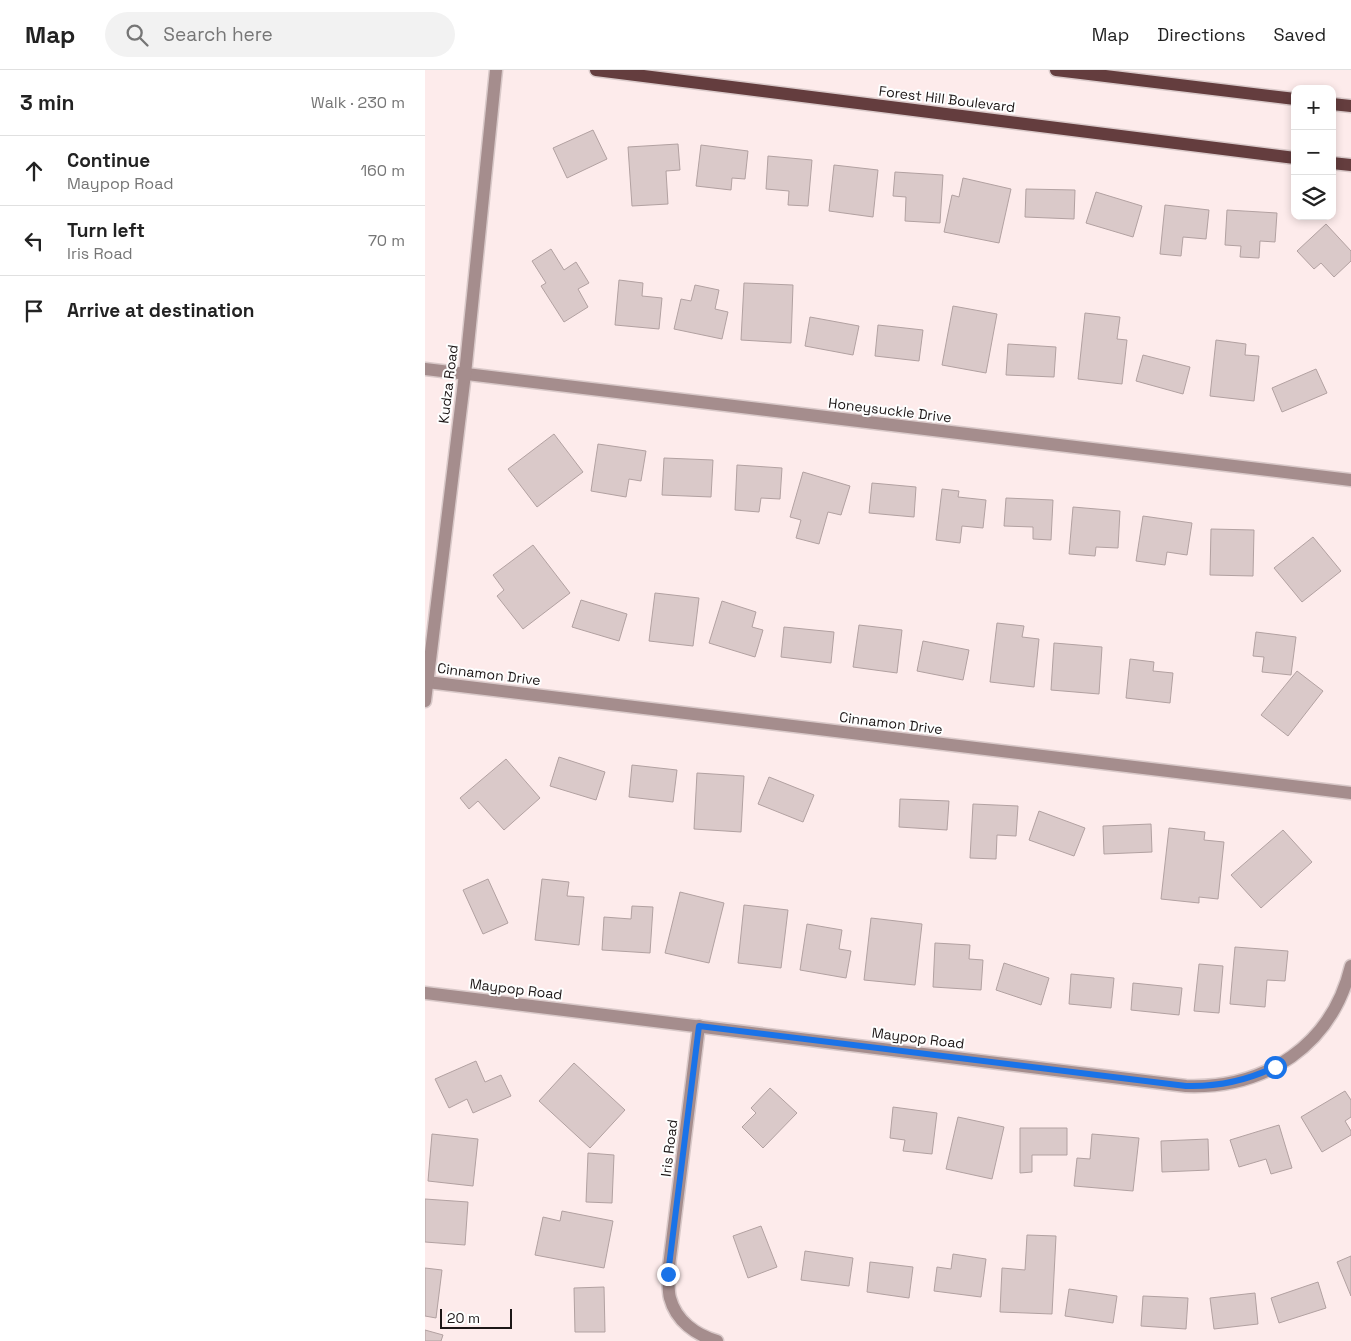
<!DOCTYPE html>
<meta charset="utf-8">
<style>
body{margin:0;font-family:"Space Grotesk",sans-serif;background:#f2f2f2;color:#222}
.controls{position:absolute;right:15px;top:15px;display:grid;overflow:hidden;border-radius:10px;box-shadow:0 2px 8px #0003}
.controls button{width:45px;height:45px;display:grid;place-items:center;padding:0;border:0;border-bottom:1px solid #e0e0e0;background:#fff;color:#222;font:25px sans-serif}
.scale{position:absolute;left:15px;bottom:12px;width:72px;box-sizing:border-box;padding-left:5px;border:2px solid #1c1616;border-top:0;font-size:14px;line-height:18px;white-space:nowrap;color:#1c1616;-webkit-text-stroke:4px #fefefe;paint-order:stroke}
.stop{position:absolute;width:15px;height:15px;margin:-11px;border:4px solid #1a73e8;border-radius:50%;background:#fff}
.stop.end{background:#1a73e8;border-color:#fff;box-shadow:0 1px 5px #0008}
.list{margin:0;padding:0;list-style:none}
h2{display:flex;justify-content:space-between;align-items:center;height:65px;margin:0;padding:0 20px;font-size:21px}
h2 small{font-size:16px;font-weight:400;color:#767676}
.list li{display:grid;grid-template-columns:32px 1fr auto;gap:15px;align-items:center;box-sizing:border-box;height:70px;padding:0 20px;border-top:1px solid #e0e0e0}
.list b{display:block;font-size:19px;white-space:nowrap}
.list p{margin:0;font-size:16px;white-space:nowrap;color:#767676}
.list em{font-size:16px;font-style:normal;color:#767676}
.icon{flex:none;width:28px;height:28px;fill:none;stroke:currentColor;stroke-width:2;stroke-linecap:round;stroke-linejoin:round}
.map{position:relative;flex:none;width:926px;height:1271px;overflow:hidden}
header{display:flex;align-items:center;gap:30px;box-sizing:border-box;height:70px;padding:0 25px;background:#fff;border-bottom:1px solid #e0e0e0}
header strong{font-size:24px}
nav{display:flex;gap:28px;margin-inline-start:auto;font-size:18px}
.search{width:350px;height:45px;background:#f2f2f2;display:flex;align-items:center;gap:12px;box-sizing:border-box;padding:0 18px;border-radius:28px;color:#767676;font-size:19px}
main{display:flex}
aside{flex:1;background:#fff}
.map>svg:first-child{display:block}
.building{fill:#dac9c9;stroke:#b2a1a1}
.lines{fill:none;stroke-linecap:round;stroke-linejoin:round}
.minor-casing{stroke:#d9c9c9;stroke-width:15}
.major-casing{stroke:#d9c9c9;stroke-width:15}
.minor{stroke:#a58d8d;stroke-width:12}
.major{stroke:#643d3e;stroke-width:12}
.route{stroke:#1a73e8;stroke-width:6}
.labels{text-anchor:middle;stroke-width:4;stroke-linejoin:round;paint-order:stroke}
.street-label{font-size:14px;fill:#1c1616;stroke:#fefefe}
</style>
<header>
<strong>Map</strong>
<div class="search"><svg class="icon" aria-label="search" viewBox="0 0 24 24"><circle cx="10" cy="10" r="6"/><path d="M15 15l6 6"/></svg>Search here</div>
<nav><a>Map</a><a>Directions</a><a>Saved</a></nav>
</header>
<main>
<aside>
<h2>3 min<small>Walk · 230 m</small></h2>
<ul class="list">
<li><svg class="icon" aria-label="ahead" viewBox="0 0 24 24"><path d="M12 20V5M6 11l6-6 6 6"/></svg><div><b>Continue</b><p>Maypop Road</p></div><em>160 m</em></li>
<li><svg class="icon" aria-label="left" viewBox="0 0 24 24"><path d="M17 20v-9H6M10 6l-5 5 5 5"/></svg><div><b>Turn left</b><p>Iris Road</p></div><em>70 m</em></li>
<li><svg class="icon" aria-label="arrive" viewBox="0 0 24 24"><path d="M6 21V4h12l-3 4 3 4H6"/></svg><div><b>Arrive at destination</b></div></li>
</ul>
</aside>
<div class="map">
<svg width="926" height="1271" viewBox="0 0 926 1271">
<rect width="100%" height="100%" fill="#fdebeb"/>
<g class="building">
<polygon points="168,60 182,89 142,108 128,78"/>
<polygon points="253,74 255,100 241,101 243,134 207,136 203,77"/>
<polygon points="276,75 323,81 320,109 307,108 306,120 271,116"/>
<polygon points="343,86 387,90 383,136 363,135 364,121 341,119"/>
<polygon points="409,95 453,100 448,147 404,141"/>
<polygon points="470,102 518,105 515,153 480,151 481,127 468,126"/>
<polygon points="538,108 586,119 574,173 519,162 527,125 534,127"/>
<polygon points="601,119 650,120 649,149 600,147"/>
<polygon points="671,122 717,136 708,167 661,153"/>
<polygon points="740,135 784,140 781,169 758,167 756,186 735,184"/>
<polygon points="802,140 852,143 850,172 835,171 834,188 815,187 816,176 800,175"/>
<polygon points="901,154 926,181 926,191 909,207 896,193 889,199 872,181"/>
<polygon points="126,179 139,200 151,192 164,213 153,219 163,237 139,252 116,216 121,213 107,191"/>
<polygon points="194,210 218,213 217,226 237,228 234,259 190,255"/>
<polygon points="319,213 368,215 366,273 316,270"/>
<polygon points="270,215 294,220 290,239 303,242 297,269 249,259 256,229 266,231"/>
<polygon points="528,236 572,244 561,303 517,295"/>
<polygon points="660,243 695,247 692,269 702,270 697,314 653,309"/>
<polygon points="385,247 434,256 428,285 380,276"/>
<polygon points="453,255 498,260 494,291 450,286"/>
<polygon points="791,270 821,274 820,285 834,286 829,331 785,326"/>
<polygon points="583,274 631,277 629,307 581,305"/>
<polygon points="718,285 765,297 758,324 711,311"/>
<polygon points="891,299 902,323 857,342 847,318"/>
<polygon points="129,364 158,402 112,437 83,399"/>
<polygon points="173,374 221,381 216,411 204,409 201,427 166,421"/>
<polygon points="239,388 288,390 286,427 237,425"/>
<polygon points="312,395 357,398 355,429 336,428 334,442 310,440"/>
<polygon points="378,402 425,416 416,445 403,442 394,474 371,468 376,450 365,447"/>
<polygon points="447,413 491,417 489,447 444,443"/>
<polygon points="517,419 534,421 533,427 561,430 558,458 537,456 535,473 511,470"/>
<polygon points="581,428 628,430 626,470 608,469 608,457 579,456"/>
<polygon points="648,437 695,441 693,478 671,477 670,486 644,484"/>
<polygon points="718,446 767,453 762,485 742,482 740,495 711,491"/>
<polygon points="786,459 829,460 828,506 785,505"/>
<polygon points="888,467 916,501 877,532 849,498"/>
<polygon points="108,475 145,523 98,559 72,526 79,520 68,505"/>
<polygon points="230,523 274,528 268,576 224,571"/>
<polygon points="156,530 202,544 194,571 147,557"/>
<polygon points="297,531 331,542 327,557 338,560 330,587 284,573"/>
<polygon points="572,553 599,556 597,567 614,569 609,617 565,612"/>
<polygon points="434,555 477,560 472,603 428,597"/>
<polygon points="359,557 409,562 406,593 356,587"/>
<polygon points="831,562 871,567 866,605 837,602 839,587 828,586"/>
<polygon points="498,571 544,580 538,610 492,601"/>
<polygon points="629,573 677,577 674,624 626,620"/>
<polygon points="705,589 729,592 728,601 748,603 745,633 701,628"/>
<polygon points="872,601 898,621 863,666 836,645"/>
<polygon points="134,687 180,702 171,730 125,716"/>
<polygon points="81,689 115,728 79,760 53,731 44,739 35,728"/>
<polygon points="207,695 252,700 248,732 204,727"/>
<polygon points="272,703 319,706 316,762 269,759"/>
<polygon points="344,707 389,725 378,752 333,734"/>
<polygon points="475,729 524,731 522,760 474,757"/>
<polygon points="548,734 593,736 591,766 572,765 571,789 545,788"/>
<polygon points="614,741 660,758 649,786 604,770"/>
<polygon points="726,754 727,782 679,784 678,756"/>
<polygon points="744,758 780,762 779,770 799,772 793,829 774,827 774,833 736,829"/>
<polygon points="858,760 887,792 836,838 806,805"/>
<polygon points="63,809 83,853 58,864 38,820"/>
<polygon points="117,809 144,812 142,826 159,827 154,875 110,870"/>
<polygon points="255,822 299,833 284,893 240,883"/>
<polygon points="319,835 363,840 356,898 313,893"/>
<polygon points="207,836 228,837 225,883 177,880 179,847 206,849"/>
<polygon points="446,848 497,854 490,915 439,910"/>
<polygon points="382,854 417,860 414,879 426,881 421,908 375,900"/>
<polygon points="510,873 545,875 544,889 558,890 556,920 508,917"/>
<polygon points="810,877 863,881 860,911 842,910 840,937 805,934"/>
<polygon points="579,893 624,908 616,935 571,920"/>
<polygon points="774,894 798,896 794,943 769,941"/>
<polygon points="646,904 689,908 686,938 644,934"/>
<polygon points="708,913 757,918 754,945 706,940"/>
<polygon points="51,991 60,1012 76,1005 86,1026 48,1043 42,1029 24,1038 10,1009"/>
<polygon points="149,993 200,1040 165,1078 114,1031"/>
<polygon points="345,1018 372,1043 338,1078 317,1057 331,1043 326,1038"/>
<polygon points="920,1021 926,1030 926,1047 920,1051 926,1061 926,1065 897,1082 876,1047"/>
<polygon points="468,1037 512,1043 507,1084 478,1081 480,1070 465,1068"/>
<polygon points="533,1047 579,1057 567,1109 521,1099"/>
<polygon points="854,1055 867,1098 846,1104 841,1089 814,1097 805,1070"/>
<polygon points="595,1058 642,1058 642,1085 607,1085 607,1102 595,1103"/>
<polygon points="7,1064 53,1069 48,1116 3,1111"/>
<polygon points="667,1064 714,1068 708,1121 649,1116 652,1088 665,1089"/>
<polygon points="783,1069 784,1100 737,1102 736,1071"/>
<polygon points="163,1083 189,1085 187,1133 161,1132"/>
<polygon points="0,1129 43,1132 40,1175 0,1172"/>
<polygon points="137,1141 188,1151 179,1198 110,1185 118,1147 135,1151"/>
<polygon points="336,1156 352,1197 323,1208 308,1166"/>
<polygon points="602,1165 631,1166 627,1244 575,1242 577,1198 600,1200"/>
<polygon points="380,1181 428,1188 424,1216 376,1210"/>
<polygon points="528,1184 561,1189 556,1227 509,1221 512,1197 526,1199"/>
<polygon points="926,1186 926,1226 912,1192"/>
<polygon points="445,1192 488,1197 484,1228 442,1222"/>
<polygon points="0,1198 17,1200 11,1248 0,1246"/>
<polygon points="893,1212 901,1238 854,1253 846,1228"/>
<polygon points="179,1217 180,1262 150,1262 149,1218"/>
<polygon points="644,1219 692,1226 688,1253 640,1246"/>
<polygon points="830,1223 833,1254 789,1259 785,1228"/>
<polygon points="718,1226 763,1228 761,1259 716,1256"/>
<polygon points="0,1260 18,1265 16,1271 0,1271"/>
</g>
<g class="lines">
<g class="minor-casing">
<g id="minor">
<polyline points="0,299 926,410"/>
<polyline points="2,612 926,723"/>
<polyline points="0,631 40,304 71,0"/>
<path d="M0,923L761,1016C841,1019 907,975 926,896"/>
<path d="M274,956L243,1204C244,1212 243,1221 245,1228C251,1251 271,1265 292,1271"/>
</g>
</g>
<g class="major-casing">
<g id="major">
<polyline points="171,0 870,88"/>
<polyline points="631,0 870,29"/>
<polyline points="907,34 926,36"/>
<polyline points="907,93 926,95"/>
</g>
</g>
<use href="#minor" class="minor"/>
<use href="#major" class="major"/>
</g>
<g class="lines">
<path class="route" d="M243,1204L274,956L761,1016C794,1017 821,1011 850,997"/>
</g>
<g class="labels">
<g class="street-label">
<text transform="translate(522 29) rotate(7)" y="5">Forest Hill Boulevard</text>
<text transform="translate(23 314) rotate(-83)" y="5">Kudza Road</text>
<text transform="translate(465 340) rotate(7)" y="5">Honeysuckle Drive</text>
<text transform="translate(64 604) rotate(7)" y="5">Cinnamon Drive</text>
<text transform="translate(466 653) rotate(7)" y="5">Cinnamon Drive</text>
<text transform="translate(91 919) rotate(7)" y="5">Maypop Road</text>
<text transform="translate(493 968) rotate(7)" y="5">Maypop Road</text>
<text transform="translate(244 1078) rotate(-83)" y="5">Iris Road</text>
</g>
</g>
</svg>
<div class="controls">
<button>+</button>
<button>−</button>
<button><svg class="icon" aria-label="layers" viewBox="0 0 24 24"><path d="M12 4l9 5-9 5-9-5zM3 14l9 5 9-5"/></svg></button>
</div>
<div class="scale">20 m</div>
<div class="stop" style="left:850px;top:997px"></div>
<div class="stop end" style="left:243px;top:1204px"></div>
</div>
</main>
